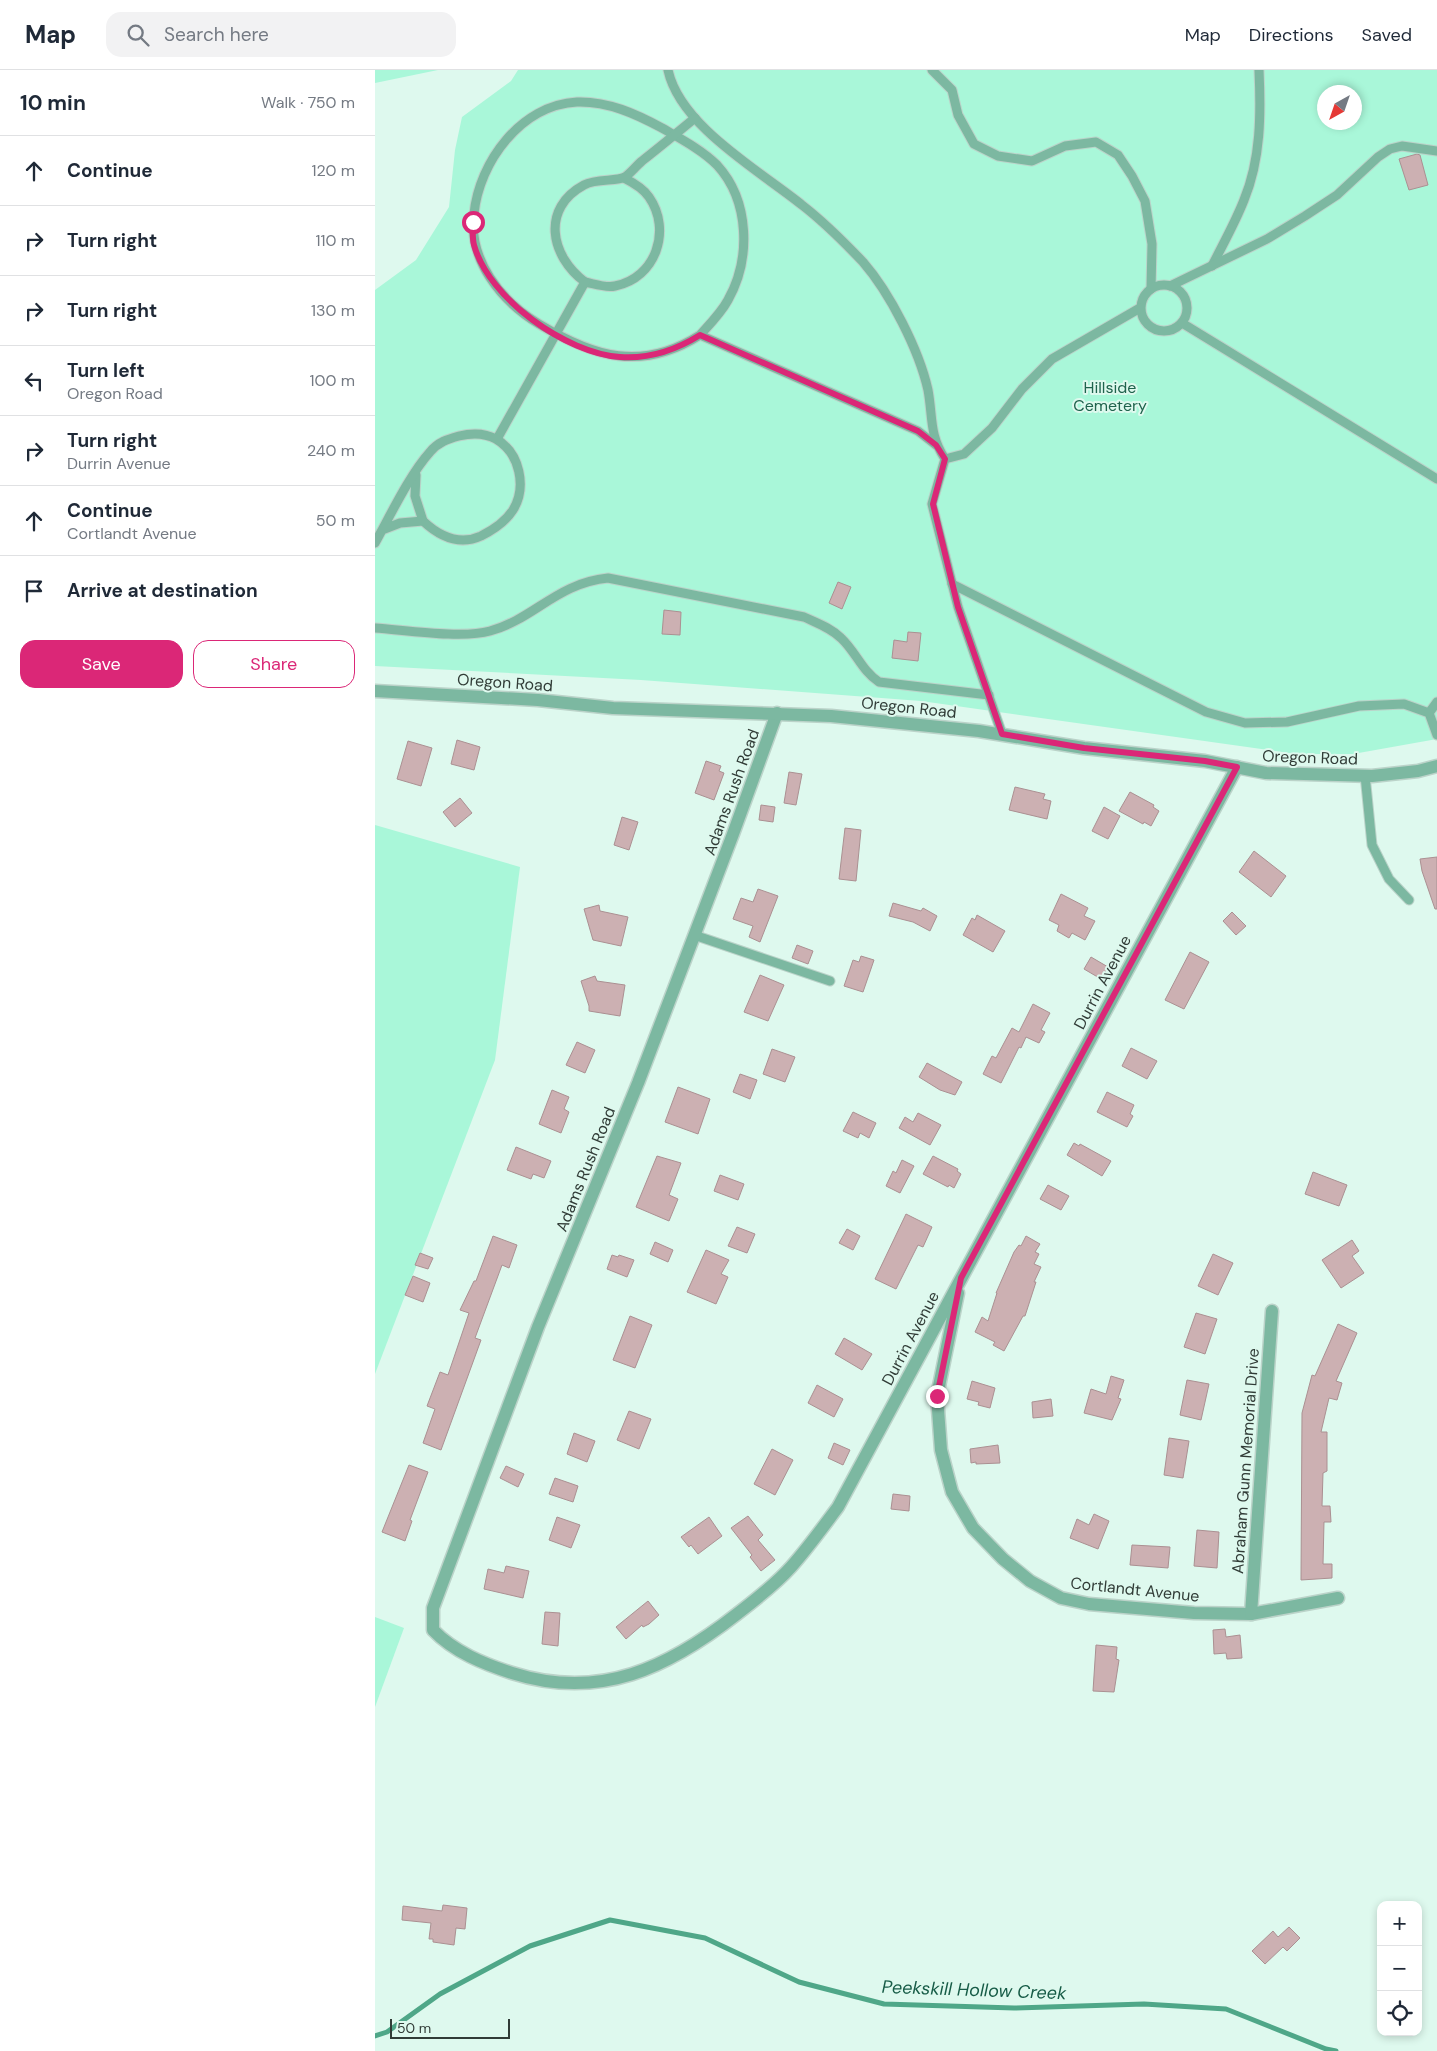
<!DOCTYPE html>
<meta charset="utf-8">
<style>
body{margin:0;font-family:"DM Sans",sans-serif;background:#f2f2f3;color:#1f2937}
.controls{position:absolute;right:15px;bottom:15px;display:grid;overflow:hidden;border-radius:10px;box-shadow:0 2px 8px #0003}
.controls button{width:45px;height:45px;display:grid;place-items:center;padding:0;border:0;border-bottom:1px solid #e0e1e3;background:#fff;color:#1f2937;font:25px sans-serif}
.compass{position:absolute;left:942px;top:15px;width:45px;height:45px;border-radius:50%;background:#fff;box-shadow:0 2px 8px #0003;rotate:220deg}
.scale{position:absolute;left:15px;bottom:12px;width:120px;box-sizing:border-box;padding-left:5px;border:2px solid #313c37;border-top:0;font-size:14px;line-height:18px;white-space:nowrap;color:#313c37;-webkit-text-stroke:4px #def9ee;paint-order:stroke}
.stop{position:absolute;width:15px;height:15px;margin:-11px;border:4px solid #db2777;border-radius:50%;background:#fff}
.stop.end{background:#db2777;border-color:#fff;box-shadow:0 1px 5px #0008}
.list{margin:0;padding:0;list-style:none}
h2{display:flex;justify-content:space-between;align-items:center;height:65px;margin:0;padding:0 20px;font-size:21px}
h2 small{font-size:16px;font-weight:400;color:#747a83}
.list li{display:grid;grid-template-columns:32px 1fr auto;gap:15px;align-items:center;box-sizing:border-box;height:70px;padding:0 20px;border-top:1px solid #e0e1e3}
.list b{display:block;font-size:19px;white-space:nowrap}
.list p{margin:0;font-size:16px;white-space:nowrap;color:#747a83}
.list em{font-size:16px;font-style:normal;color:#747a83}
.actions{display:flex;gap:10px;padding:15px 20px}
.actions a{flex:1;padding:11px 0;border:1px solid #db2777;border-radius:15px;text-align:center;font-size:18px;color:#db2777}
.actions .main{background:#db2777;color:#fff}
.icon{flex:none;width:28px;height:28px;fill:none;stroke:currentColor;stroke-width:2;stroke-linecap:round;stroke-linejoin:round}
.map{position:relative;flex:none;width:1062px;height:1981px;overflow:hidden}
header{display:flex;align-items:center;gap:30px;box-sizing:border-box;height:70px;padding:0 25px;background:#fff;border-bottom:1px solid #e0e1e3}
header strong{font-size:24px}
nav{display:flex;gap:28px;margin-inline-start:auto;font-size:18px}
.search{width:350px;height:45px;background:#f2f2f3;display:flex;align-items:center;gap:12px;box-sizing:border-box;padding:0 18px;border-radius:15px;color:#747a83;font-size:19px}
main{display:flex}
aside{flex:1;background:#fff}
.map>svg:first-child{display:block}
.green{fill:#a9f7d9;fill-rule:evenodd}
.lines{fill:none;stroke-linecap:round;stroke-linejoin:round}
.stream{stroke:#4fa788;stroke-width:5}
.building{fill:#ccb0b2;stroke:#ab9092}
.service-casing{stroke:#bbd3c9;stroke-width:11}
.minor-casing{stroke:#bbd3c9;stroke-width:15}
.tertiary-casing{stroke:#bbd3c9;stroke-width:15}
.service{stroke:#7cb8a1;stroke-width:9}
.minor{stroke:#7cb8a1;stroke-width:12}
.tertiary{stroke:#7cb8a1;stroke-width:12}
.route{stroke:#db2777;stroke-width:6}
.labels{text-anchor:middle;stroke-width:4;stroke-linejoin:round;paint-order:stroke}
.park-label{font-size:16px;fill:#1f634d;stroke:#def9ee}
.street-label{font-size:16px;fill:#313c37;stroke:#def9ee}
.water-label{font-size:18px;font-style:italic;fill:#175c47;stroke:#def9ee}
</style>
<header>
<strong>Map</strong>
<div class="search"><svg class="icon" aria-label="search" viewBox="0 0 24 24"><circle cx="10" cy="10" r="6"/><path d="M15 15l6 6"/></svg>Search here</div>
<nav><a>Map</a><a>Directions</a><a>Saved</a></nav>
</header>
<main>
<aside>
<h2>10 min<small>Walk · 750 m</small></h2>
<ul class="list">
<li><svg class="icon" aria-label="ahead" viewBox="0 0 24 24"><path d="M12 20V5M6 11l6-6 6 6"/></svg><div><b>Continue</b></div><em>120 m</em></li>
<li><svg class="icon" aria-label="right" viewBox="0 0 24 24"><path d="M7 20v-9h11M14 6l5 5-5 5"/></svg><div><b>Turn right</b></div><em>110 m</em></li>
<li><svg class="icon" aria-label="right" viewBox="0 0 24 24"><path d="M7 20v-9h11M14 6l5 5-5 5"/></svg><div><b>Turn right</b></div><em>130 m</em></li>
<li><svg class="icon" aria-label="left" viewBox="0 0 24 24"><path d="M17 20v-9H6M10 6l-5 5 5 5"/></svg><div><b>Turn left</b><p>Oregon Road</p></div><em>100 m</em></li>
<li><svg class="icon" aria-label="right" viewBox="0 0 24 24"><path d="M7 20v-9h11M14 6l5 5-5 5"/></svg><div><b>Turn right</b><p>Durrin Avenue</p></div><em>240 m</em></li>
<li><svg class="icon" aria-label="ahead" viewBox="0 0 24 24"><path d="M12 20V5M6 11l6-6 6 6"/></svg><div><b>Continue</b><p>Cortlandt Avenue</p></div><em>50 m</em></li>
<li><svg class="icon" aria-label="arrive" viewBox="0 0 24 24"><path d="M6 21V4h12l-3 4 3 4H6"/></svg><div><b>Arrive at destination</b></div></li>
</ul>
<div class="actions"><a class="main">Save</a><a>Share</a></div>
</aside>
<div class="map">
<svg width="1062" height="1981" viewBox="0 0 1062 1981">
<rect width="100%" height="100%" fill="#def9ee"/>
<g class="green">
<polygon points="0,0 63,0 0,13"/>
<path d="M143,0H1062V669L978,684H921L546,631L266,610L0,596V220L41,190L74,137L80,80L87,47L136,11ZM949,22H979V52H949Z"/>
<polygon points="0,755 145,797 120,990 0,1304"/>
<polygon points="0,1547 29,1558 0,1637"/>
</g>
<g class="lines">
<polyline class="stream" points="0,1966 12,1962 65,1924 155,1876 235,1850 330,1868 424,1912 509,1934 639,1938 769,1934 851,1939 951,1979 961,1981"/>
</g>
<g class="building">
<polygon points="1042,84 1045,85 1053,115 1034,120 1024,89"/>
<polygon points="463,512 476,517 467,539 454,533"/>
<polygon points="289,540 306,542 305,565 287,564"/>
<polygon points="533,562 546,563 543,591 517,588 519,570 532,572"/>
<polygon points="82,670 105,677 99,700 76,694"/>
<polygon points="33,671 57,678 46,716 22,709"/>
<polygon points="331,691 346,696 344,701 349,703 339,730 320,723"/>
<polygon points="414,702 427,704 421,735 409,733"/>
<polygon points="640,717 670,724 668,729 676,731 672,749 634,740"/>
<polygon points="755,722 779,735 778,737 784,741 776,756 769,752 768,754 744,741"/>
<polygon points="85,728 97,743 80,757 68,742"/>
<polygon points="386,735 400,737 398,752 384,750"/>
<polygon points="729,737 745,746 733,769 717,761"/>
<polygon points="247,747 263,752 254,780 239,775"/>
<polygon points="470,758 486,760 481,811 464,809"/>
<polygon points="879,781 911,806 896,827 864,802"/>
<polygon points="1062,787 1062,839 1060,839 1047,801 1045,789"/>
<polygon points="383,819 403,826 385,872 374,867 378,856 358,849 366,828 378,832"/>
<polygon points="686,824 713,838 709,846 720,851 710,870 697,863 694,868 682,861 684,855 674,850"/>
<polygon points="518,833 546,841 548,838 562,846 555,861 538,852 514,846"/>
<polygon points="224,835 225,841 253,847 246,876 218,870 209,839"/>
<polygon points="857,842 871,856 861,865 848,851"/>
<polygon points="602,845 630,861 618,882 588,865 597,848 600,850"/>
<polygon points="422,875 438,881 433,894 417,888"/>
<polygon points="815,882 834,892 809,939 790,930"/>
<polygon points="486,886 499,890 488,922 469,916 478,890 484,892"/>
<polygon points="716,887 733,897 726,909 709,899"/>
<polygon points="385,905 409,915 393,951 369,942"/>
<polygon points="220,906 222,911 250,915 245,946 214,941 214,936 206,911"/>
<polygon points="658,934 675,943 666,960 670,962 664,973 651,967 646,978 644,977 626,1013 608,1004 617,986 621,988 637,958 644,962"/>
<polygon points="202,972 220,980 210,1003 191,995"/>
<polygon points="756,978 782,991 772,1009 747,996"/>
<polygon points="397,979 420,987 410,1012 388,1004"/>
<polygon points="552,993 587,1012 580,1025 565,1020 544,1007"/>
<polygon points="365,1004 382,1010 375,1029 358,1022"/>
<polygon points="303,1017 335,1029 323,1064 290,1052"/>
<polygon points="177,1020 194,1027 189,1039 194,1042 186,1063 164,1054"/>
<polygon points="732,1022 759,1035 755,1044 758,1046 752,1057 722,1042"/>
<polygon points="478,1042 501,1053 494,1068 485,1063 483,1068 468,1061"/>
<polygon points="543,1043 566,1055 555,1075 524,1058 530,1047 538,1052"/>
<polygon points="699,1073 704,1076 705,1074 736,1091 727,1106 692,1085"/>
<polygon points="141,1077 176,1091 169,1108 158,1104 156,1109 132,1100"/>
<polygon points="282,1086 306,1093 294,1125 303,1129 294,1151 261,1137"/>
<polygon points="558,1086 583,1099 582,1101 586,1104 579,1118 574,1115 573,1117 548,1104"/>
<polygon points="527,1090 539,1096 525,1123 511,1116 518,1101 521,1103"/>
<polygon points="938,1102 972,1115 964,1136 930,1124"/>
<polygon points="345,1105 369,1114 363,1130 339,1121"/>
<polygon points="673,1115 694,1126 686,1140 665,1129"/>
<polygon points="531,1144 557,1157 548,1177 543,1175 521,1219 500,1209"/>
<polygon points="362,1157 380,1164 372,1183 353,1176"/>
<polygon points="472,1159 485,1166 478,1180 464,1173"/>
<polygon points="118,1166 142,1175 134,1198 127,1195 100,1268 106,1270 66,1380 48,1373 60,1339 52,1336 65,1302 73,1305 94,1243 85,1240 99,1211 101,1211"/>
<polygon points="651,1166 665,1174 660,1182 664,1184 659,1194 666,1197 659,1212 661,1212 650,1246 648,1246 629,1281 618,1275 620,1272 600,1262 607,1247 613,1251 622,1223 621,1223 639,1182 644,1175 646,1176"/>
<polygon points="977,1170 984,1181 977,1186 989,1203 966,1218 947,1190"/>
<polygon points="280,1172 298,1180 293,1192 275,1184"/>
<polygon points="331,1180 354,1190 346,1204 353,1207 341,1234 312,1222"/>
<polygon points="45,1183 58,1188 53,1199 40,1195"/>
<polygon points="838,1184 858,1193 843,1225 823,1216"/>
<polygon points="237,1185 243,1187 244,1185 259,1190 252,1207 232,1199"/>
<polygon points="38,1206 55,1213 48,1232 30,1225"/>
<polygon points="821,1243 842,1249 830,1284 809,1277"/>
<polygon points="255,1246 277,1255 260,1298 238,1290"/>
<polygon points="963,1254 982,1263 961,1311 967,1313 962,1330 954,1328 946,1362 952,1362 952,1401 948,1403 947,1436 955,1436 956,1452 949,1452 948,1494 957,1494 957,1508 926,1510 927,1343 937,1305 940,1306"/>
<polygon points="469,1268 497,1284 487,1300 460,1284"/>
<polygon points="736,1306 749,1310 743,1328 746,1329 737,1350 709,1343 716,1319 731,1324"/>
<polygon points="812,1310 834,1314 826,1350 805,1345"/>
<polygon points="597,1311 620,1318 615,1338 603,1335 604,1332 592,1329"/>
<polygon points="442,1315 468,1329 459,1347 433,1333"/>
<polygon points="676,1329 678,1346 658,1348 657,1332"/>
<polygon points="254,1341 276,1349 264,1379 242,1370"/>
<polygon points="199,1363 220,1371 212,1392 192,1384"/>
<polygon points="794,1368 814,1371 808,1408 789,1405"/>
<polygon points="459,1373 475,1380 468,1395 453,1388"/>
<polygon points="623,1375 625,1393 601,1394 601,1392 596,1393 595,1379"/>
<polygon points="397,1379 418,1390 400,1425 379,1414"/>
<polygon points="34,1395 53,1402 35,1450 37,1451 30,1471 7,1462"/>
<polygon points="131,1396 149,1404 143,1417 125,1408"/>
<polygon points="180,1408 203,1416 198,1432 174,1424"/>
<polygon points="518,1424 535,1426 534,1441 516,1439"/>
<polygon points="719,1444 734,1451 723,1479 695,1468 702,1449 714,1455"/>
<polygon points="373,1446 388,1465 383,1470 400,1490 386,1501 375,1487 377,1485 356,1458"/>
<polygon points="182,1447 205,1455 196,1478 174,1470"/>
<polygon points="334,1447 347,1466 323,1484 316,1475 314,1477 306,1467"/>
<polygon points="822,1460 844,1462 842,1498 819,1496"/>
<polygon points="757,1475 795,1477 793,1498 755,1495"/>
<polygon points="131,1496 154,1501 148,1528 109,1519 113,1499 129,1503"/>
<polygon points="273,1531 284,1545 274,1554 268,1557 267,1555 251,1569 241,1557"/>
<polygon points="170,1542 185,1543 183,1576 167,1574"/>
<polygon points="850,1559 851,1567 865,1565 867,1588 852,1589 851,1583 839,1584 838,1560"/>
<polygon points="721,1575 742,1577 741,1589 744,1590 739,1622 718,1621"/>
<polygon points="68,1835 92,1838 90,1859 81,1858 79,1875 58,1872 58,1869 54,1869 56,1853 27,1850 28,1836 67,1841"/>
<polygon points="914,1857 925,1868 912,1881 908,1877 890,1894 877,1881 898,1861 903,1867"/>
</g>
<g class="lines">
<g class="service-casing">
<g id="service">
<path d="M293,0C305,56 385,101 427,135C449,152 469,172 488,192C515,223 544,280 553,320C558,347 554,365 570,389"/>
<polyline points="557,0 577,20 583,45 599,74 623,86 657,91 690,76 721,72 743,85 757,106 770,131 777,174 776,219"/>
<path d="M837,196C848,174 860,153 869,130C886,89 886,44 884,0"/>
<path d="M210,212C220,214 230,218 240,216C281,208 297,160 274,127C268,118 257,112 249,108"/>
<circle cx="789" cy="238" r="23"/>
<polyline points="795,216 892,169 930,146 962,125 1003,87 1015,79 1027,76 1062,81"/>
<polyline points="807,253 1062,409"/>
<path d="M325,265C335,254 346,243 353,230C376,189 375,131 342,95C327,80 306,69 287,58C261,44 233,31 202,32C146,35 104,92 99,144C93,190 126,231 164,254C219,287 267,302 325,265L543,361L561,375"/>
<path d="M122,369L210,212C175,186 166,138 209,115C222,108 241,112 250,107C256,103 261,96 267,91C285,77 303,62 320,48"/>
<polyline points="41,405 40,426 48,451"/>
<path d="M0,473C15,446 35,404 55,382C63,372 73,369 84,366C96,363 110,363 121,369C145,383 152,417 138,440C131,451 118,460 106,466C84,476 64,466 48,451L25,453L7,460"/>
<polyline points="577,514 831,642 870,653 912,652 984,636 1029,634 1054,643 1062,665"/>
<path d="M0,558C30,560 87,569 115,561C159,549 182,513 233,508L429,547C442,553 456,558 466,568C481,582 487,601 504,612L614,625"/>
<polyline points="1054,643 1062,632"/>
<polyline points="627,664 583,537 557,434 570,389 589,384 617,358 647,319 677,289 765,238"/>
<polyline points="990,705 997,775 1014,809 1034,830"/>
<polyline points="319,865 455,911"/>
</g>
</g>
<g class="minor-casing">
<g id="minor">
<path d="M402,643L358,764L263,1013L163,1257L58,1538V1560C79,1582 109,1594 137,1603C225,1631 293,1598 362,1544C380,1530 400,1515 416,1497C433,1478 448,1457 463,1437L862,697"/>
<polyline points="583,1223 562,1326 566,1380 577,1422 598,1458 628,1489 655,1511 686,1528 714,1534 819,1543 876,1544 963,1528"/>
<polyline points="876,1544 897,1241"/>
</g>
</g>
<g class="tertiary-casing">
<polyline id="tertiary" points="0,621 163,630 238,638 456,646 604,661 709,678 830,691 891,703 997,706 1043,701 1062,696"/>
</g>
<use href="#service" class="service"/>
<use href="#minor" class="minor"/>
<use href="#tertiary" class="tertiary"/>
</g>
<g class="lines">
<path class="route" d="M98,152C98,160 97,168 99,175C114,229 191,283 245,287C274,289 301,280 325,265L543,361L561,375L570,389L558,434L583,537L627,664L709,678L830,691L862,697L586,1208L562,1326"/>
</g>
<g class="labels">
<g class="park-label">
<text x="735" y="323">Hillside<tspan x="735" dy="18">Cemetery</tspan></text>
</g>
<g class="street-label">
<text transform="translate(130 612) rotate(4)" y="6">Oregon Road</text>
<text transform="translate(534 637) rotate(6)" y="6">Oregon Road</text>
<text transform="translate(935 687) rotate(2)" y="6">Oregon Road</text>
<text transform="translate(356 722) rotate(-70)" y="6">Adams Rush Road</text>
<text transform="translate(727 912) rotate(-62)" y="6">Durrin Avenue</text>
<text transform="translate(210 1099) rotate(-68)" y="6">Adams Rush Road</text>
<text transform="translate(535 1268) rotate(-62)" y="6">Durrin Avenue</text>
<text transform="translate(870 1391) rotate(-86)" y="6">Abraham Gunn Memorial Drive</text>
<text transform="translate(760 1519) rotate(6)" y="6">Cortlandt Avenue</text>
</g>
<g class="water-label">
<text transform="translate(599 1920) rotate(2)" y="6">Peekskill Hollow Creek</text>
</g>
</g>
</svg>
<div class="controls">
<button>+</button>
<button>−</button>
<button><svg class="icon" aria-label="locate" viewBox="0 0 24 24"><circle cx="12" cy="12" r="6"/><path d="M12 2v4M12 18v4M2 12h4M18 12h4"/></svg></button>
</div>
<svg class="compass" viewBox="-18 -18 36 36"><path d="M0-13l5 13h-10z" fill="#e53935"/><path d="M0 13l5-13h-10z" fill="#747a83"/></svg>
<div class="scale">50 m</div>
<div class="stop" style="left:98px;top:152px"></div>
<div class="stop end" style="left:562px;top:1326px"></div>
</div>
</main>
